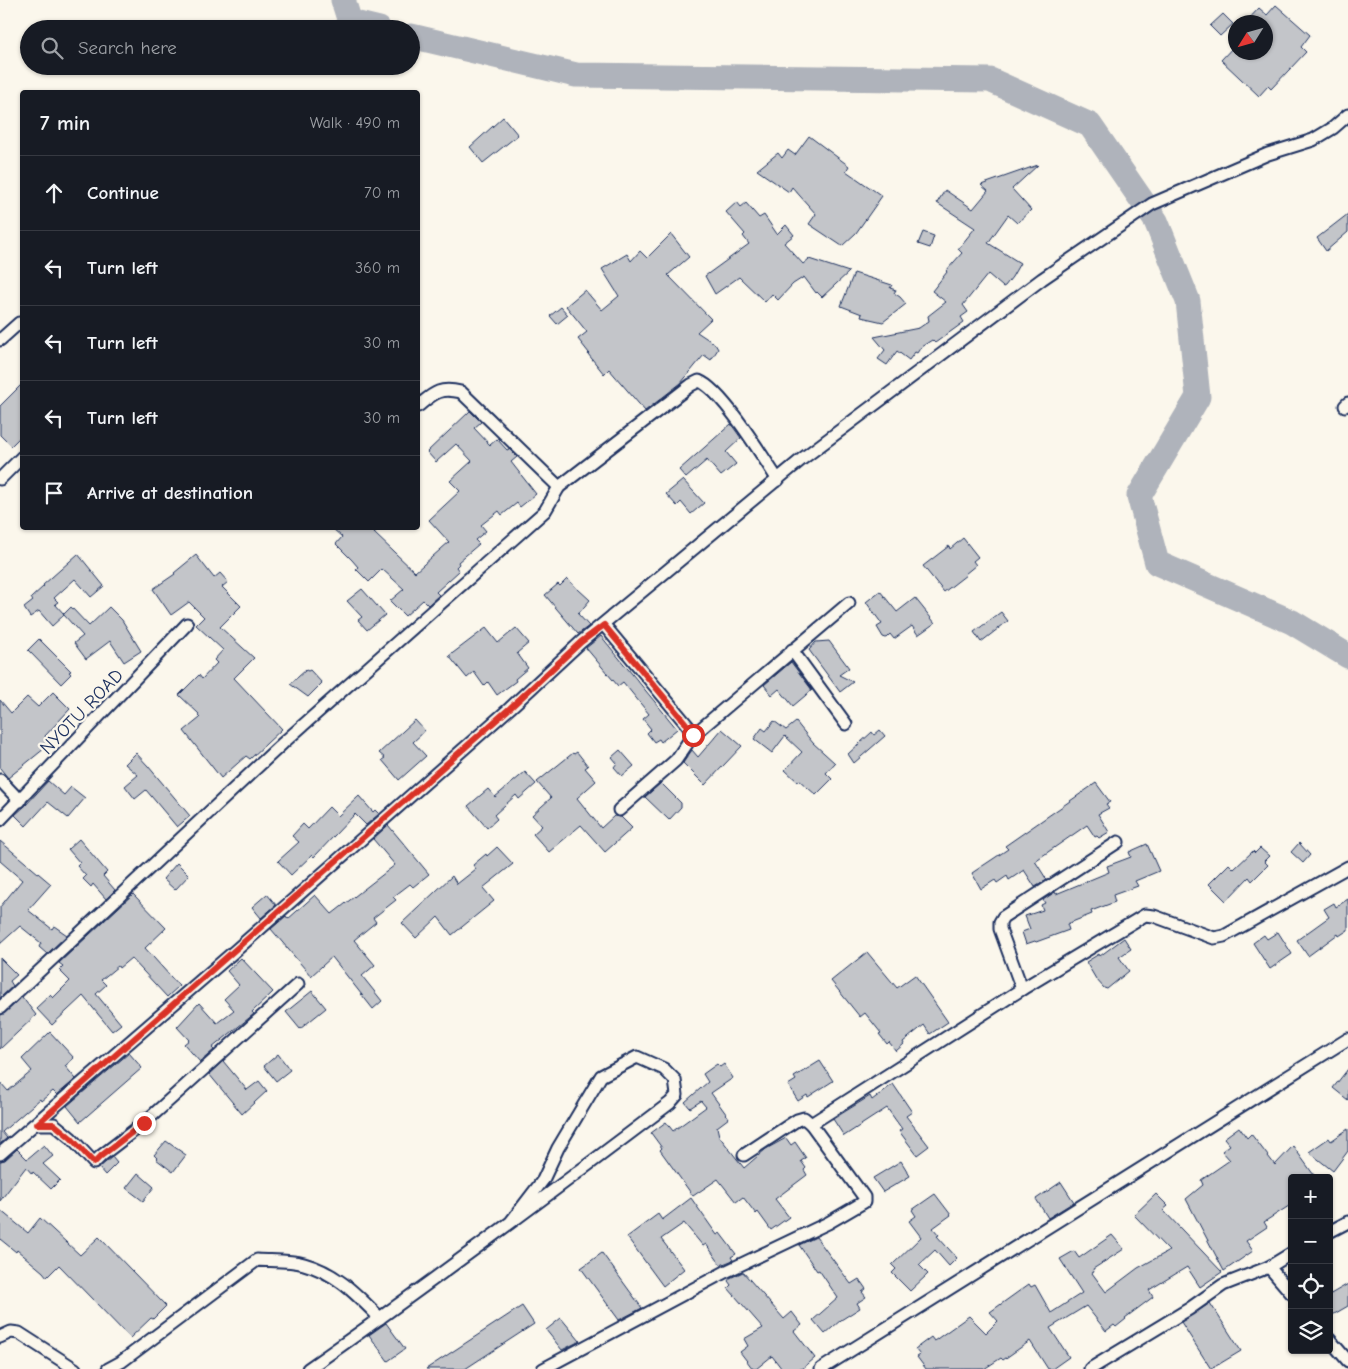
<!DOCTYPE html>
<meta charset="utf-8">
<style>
body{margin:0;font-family:"Comic Neue",sans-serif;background:#242831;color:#f1f3f6}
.controls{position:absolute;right:15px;bottom:15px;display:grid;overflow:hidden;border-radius:5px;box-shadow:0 1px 4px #0004}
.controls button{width:45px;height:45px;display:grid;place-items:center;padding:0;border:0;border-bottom:1px solid #363941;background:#171b24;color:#f1f3f6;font:25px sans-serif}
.compass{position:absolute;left:1228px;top:15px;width:45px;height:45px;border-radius:50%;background:#171b24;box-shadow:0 1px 4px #0004;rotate:233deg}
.stop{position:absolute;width:15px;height:15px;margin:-11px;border:4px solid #d93025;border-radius:50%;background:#fff}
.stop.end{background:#d93025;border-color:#fff;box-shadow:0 1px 5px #0008}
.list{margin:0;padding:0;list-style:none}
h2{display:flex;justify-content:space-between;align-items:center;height:65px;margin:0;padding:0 20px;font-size:21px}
h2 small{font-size:16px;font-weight:400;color:#9ea1a6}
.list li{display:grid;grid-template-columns:32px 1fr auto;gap:15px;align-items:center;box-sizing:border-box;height:75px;padding:0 20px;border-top:1px solid #363941}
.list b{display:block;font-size:19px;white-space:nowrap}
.list em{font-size:16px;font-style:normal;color:#9ea1a6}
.icon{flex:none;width:28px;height:28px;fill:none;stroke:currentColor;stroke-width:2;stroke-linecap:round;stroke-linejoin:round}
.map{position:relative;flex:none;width:1348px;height:1369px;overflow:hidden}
.search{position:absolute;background:#171b24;box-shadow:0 1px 4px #0004;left:20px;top:20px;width:400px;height:55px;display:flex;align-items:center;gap:12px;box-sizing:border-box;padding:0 18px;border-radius:28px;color:#9ea1a6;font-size:19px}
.panel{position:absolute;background:#171b24;box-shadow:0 1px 4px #0004;left:20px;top:90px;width:400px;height:440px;border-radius:5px}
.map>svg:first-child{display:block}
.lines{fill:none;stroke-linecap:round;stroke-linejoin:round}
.river{stroke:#afb3bb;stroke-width:25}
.building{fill:#c3c5c9;stroke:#1b2f5e}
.minor-casing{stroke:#1b2f5e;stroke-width:15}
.minor{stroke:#fbf7ec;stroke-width:11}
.route{stroke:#d93025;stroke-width:6}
.labels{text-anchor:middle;stroke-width:4.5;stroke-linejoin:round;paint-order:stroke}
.street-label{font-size:19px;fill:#1b2f5e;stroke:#fbf7ec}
</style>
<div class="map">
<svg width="1348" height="1369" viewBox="0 0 1348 1369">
<rect width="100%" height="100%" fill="#fbf7ec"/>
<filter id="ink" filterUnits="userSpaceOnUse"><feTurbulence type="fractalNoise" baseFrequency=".02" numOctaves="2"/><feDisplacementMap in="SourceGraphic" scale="10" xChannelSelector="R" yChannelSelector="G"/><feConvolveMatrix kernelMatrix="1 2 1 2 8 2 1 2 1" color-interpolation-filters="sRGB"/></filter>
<g filter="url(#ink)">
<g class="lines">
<g class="river">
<polyline points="343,0 350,22 379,29"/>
<polyline points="411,36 576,75 990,80 1090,125 1156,221 1188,301 1198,397 1139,496 1157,563 1292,622 1348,656"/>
</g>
</g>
<g class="building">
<polygon points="1276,5 1310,35 1301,47 1306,52 1271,89 1268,86 1259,96 1221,60 1236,44 1236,52 1266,52 1266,22 1246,22 1259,8 1267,15"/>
<polygon points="1223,14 1233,24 1220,36 1210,26"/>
<polygon points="503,117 518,135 483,163 470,147"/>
<polygon points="809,136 849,166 846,171 882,196 856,233 842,246 809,224 816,214 792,187 789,192 757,170 778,153 782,158 788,150 795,155"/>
<polygon points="1038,165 1012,189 1031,210 1017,223 1008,215 988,243 1020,263 1012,277 1005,286 1003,287 988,274 963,305 968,312 961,317 964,322 935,343 932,340 921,347 917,353 915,352 909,360 897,351 887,365 878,359 885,350 874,337 919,328 929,321 928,316 946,302 932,291 947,272 946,271 962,253 958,249 975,228 937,203 945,190 973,209 988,191 981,185"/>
<polygon points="737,202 741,207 746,203 759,218 764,215 777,234 786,225 794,235 784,243 803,264 809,259 849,272 822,297 817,292 816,293 804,277 793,284 778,300 772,294 765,302 739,277 715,294 705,276 749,244 743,236 745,234 726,212"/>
<polygon points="1348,214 1348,232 1326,251 1317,238"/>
<polygon points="923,232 934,236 930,248 918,244"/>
<polygon points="671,234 689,257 668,275 711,319 697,332 715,344 718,349 711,360 704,355 681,383 645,411 609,369 604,374 588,354 589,353 578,339 587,332 566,306 585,290 602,310 619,296 602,269 627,254 631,261 640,251 647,258"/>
<polygon points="854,273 892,285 890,288 896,290 894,293 900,297 906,304 883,322 861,317 862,314 841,306"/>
<polygon points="561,307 568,315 557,324 550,316"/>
<polygon points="22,384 22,435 11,446 0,435 0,406"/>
<polygon points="470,411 481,422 474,428 490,445 497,439 507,450 509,449 517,457 511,462 536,494 520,507 517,503 502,515 499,511 481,525 486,531 475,540 479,544 458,562 459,564 456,567 459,571 436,592 439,595 428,605 423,600 405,616 390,601 404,589 382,569 369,582 356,569 358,567 352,560 336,544 342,537 332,528 379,528 374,533 415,572 449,542 429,520 460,491 450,481 472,461 456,444 436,462 427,452"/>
<polygon points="731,424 741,438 726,452 736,464 721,476 707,460 686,478 679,470"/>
<polygon points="683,480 704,503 691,514 681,502 677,506 666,494"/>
<polygon points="963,538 978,557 973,561 976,565 965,574 966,575 944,592 923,566 949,546 950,549"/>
<polygon points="78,554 104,586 91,597 75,579 54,598 58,602 55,604 64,614 71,607 89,626 109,607 122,620 141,651 124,662 110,641 86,659 74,643 83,636 64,615 52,626 39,611 30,617 24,608 33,601 31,598 44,586 43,585"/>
<polygon points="196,555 214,578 220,573 228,582 222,587 241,606 220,627 254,658 234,678 282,729 250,759 246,756 221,778 184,731 200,718 198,716 199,714 179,695 199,675 202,679 217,663 214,660 223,650 196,625 204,617 189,602 171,615 153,589 175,574 174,573"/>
<polygon points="567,579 590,600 578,614 589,626 578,634 545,595 558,584 560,586"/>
<polygon points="362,589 385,615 367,630 358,620 362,617 347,601"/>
<polygon points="880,591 897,612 915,598 935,623 918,635 912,626 894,639 890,634 886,638 883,637 877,627 882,624 866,602"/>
<polygon points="1001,612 1008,621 981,642 974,632"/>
<polygon points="486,628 498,643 516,628 529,643 517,653 528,668 515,679 516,681 497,695 488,682 484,686 474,672 467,678 449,656"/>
<polygon points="601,636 677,729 661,742 659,739 654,742 647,733 651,729 643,719 649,714 623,682 618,686 586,648"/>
<polygon points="39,639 71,671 69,672 71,674 61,684 28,650"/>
<polygon points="829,641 849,668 839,675 853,682 840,692 809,650 816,642"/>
<polygon points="791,662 812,690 793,706 779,689 772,695 764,685"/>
<polygon points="306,670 308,671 310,670 322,683 308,697 290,684"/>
<polygon points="53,692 70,709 45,736 50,744 8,778 0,768 0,700 11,713 27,697 38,707"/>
<polygon points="415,720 425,731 413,742 426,756 399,780 382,760 385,758 379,753"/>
<polygon points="774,721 786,730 796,722 813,743 835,763 826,773 832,779 816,795 799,780 798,782 785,770 802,752 785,736 772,753 754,739 762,728 766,731"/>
<polygon points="722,729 742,746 705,785 683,763 692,750 698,757"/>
<polygon points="880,730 885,736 854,763 848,754 872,732 874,735"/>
<polygon points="620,750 634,766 622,776 614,767 617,763 612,757"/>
<polygon points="577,752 588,766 585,768 596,781 577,798 601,828 614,816 621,817 632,828 605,852 581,825 549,852 533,834 542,826 532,815 551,798 537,782 573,753 574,754"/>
<polygon points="136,753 148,766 190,816 177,827 146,790 135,799 125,786 138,775 125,764"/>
<polygon points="525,772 536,784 519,799 516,795 494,815 497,819 487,828 468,806 488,789 495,797"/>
<polygon points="48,781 64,795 71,787 85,798 68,818 48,802 26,826 15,815 25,806"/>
<polygon points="661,783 681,803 681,807 669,820 645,797"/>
<polygon points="1096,783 1110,802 1106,804 1109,808 1098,814 1109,832 1099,838 1097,836 1095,837 1087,825 1035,861 1047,880 1035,887 1024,870 1009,880 1007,876 997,883 995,880 981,889 972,873 1008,849 1005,846"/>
<polygon points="359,796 373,812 375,810 379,814 366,825 355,814 314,857 312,855 291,875 278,861 299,842 292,836 303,824 308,829 329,807 338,816"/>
<polygon points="388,825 429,874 413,887 410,884 393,897 396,900 373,918 376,922 354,940 375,965 362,976 382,1001 373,1009 332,957 311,976 271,929 286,916 288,919 315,895 332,914 395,865 373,839"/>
<polygon points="79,839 107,872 103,876 115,890 106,899 93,884 91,887 83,879 86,876 77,866 80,863 68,849"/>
<polygon points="0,841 51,884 28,910 52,929 54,926 67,935 47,954 39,947 41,943 20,926 0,944 0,907 22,880 0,861"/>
<polygon points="1299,843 1310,855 1303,863 1291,852"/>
<polygon points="1147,844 1159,871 1135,881 1138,886 1113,895 1115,902 1091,911 1092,914 1067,924 1069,930 1036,942 1035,941 1026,944 1022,932 1030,929 1025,916 1043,910 1041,905 1045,903 1043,900 1055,892 1056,894 1109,872 1107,866 1131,857 1129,852"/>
<polygon points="497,847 513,864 483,888 494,901 452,935 438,917 416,938 402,923 452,876 457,884 476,869 473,865 486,854 487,856"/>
<polygon points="1260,848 1269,856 1264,861 1268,865 1252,881 1249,877 1226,901 1209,884 1229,864 1234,869 1253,851 1255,853"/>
<polygon points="177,863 189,875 175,890 163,879"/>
<polygon points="133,894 166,928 145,948 179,986 167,997 131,958 119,968 118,966 101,980 106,985 96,994 121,1024 112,1031 83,996 52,1025 36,1008 50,995 53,998 70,981 59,970 63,966 59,963"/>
<polygon points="267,894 276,905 261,918 252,907"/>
<polygon points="1348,899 1348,930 1339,936 1338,934 1308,956 1297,940 1329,917 1324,909 1334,903 1336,907"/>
<polygon points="1278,932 1292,954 1270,969 1253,943 1264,935 1267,939"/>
<polygon points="1124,938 1131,949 1119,957 1129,971 1107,989 1104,988 1096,979 1086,962 1099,954 1100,956"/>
<polygon points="867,952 897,988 915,975 948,1022 930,1034 924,1025 903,1042 904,1044 896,1051 889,1042 887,1044 879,1034 881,1033 865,1013 860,1017 831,981"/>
<polygon points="0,958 17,975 10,981 13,986 0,998"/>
<polygon points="241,958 273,992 252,1012 254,1014 212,1048 214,1050 200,1062 184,1044 189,1040 177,1027 199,1003 217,1023 234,1010 224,999 239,985 227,971"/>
<polygon points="312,991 326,1008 300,1029 286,1012"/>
<polygon points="22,997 36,1015 0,1049 0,1015 5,1013"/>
<polygon points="50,1032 74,1058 65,1066 76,1079 57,1095 53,1091 41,1101 40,1099 2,1132 7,1138 0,1144 0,1082 8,1091 32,1071 22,1059"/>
<polygon points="129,1053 142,1068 80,1122 67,1106"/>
<polygon points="278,1054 290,1070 276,1081 264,1066"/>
<polygon points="223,1061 247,1090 259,1081 267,1091 242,1114 209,1074"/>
<polygon points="820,1061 833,1081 808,1097 807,1095 798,1101 788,1085 796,1080 794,1077"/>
<polygon points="717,1064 720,1067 724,1064 733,1078 711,1093 729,1118 717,1127 719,1136 744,1168 766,1149 786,1138 791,1145 795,1142 806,1158 801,1161 806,1168 804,1170 807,1175 775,1199 789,1217 771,1230 758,1212 756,1214 743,1197 736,1202 718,1179 693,1196 660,1150 662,1148 651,1133 666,1122 673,1131 706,1107 701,1101 690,1108 685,1102 708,1082 703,1074"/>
<polygon points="1348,1069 1348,1100 1333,1088"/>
<polygon points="893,1084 912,1112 906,1116 929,1146 917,1155 899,1131 902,1129 887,1108 844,1136 833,1119 870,1096 872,1100"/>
<polygon points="1239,1127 1247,1138 1251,1134 1275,1165 1293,1146 1316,1178 1292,1178 1292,1204 1264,1222 1267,1227 1246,1241 1253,1251 1224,1271 1186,1199 1203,1185 1201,1180 1230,1160 1222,1151 1230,1145 1224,1138"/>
<polygon points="1348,1129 1348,1151 1333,1171 1309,1152 1329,1138 1331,1141"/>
<polygon points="166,1141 186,1155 173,1172 156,1159 157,1158 154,1155"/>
<polygon points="44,1145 53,1156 43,1164 60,1180 51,1189 33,1172 32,1174 26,1167 0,1201 0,1161 5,1160 17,1149 27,1159"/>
<polygon points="112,1157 117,1163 105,1175 99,1168"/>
<polygon points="901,1161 910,1176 883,1192 873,1178"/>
<polygon points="138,1173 154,1187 143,1201 126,1188"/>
<polygon points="1061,1182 1074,1202 1048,1218 1036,1199"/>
<polygon points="935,1194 951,1215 933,1228 939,1235 937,1236 957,1258 949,1266 935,1250 919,1265 928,1274 910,1291 892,1273 896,1269 892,1265 921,1237 909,1221 916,1216 912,1210"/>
<polygon points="1156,1194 1168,1206 1163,1210 1222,1272 1200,1287 1187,1267 1149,1290 1153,1297 1125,1318 1126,1319 1116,1327 1114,1325 1106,1331 1086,1306 1050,1328 1069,1357 1052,1369 1048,1369 1030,1341 1003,1360 1001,1358 984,1369 926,1369 917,1357 920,1355 915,1349 931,1337 934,1341 969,1316 986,1333 998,1321 990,1312 1029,1284 1031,1287 1035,1285 1051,1313 1082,1293 1060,1259 1074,1251 1079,1258 1112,1235 1124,1249 1093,1269 1094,1272 1092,1273 1106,1292 1138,1268 1169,1251 1134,1215"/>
<polygon points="691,1198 717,1235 720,1233 736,1254 731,1257 733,1260 721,1265 706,1244 703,1246 684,1223 661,1239 684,1269 663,1286 627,1237 658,1214 662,1220"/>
<polygon points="0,1210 28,1233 40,1218 80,1255 99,1237 166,1306 153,1319 151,1318 130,1338 59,1265 47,1277 43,1272 17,1250 16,1252 0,1239"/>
<polygon points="816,1237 851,1284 859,1279 866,1289 862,1292 866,1297 857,1303 860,1308 841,1320 825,1334 813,1320 838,1298 819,1270 817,1271 799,1245"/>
<polygon points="602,1253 642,1308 619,1320 581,1268"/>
<polygon points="743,1272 784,1319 792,1312 802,1325 794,1331 815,1358 802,1369 782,1369 772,1356 756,1369 753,1369 740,1352 748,1346 744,1339 763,1328 728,1288 731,1285 728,1281 730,1278"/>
<polygon points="1348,1284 1348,1306 1329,1317 1329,1295"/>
<polygon points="1210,1303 1241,1351 1211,1369 1181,1322"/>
<polygon points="522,1306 534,1324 465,1369 426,1369"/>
<polygon points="561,1318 580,1341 562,1350 546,1330"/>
<polygon points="386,1323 405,1349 388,1361 369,1335"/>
</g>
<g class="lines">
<g class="minor-casing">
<g id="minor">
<polyline points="0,340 19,323"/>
<path d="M418,406C434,393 439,387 461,392L559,487"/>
<polyline points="1345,406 1348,403"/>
<polyline points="0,479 22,457"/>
<polyline points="604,625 688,726 693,735"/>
<polyline points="792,650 846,724"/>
<polyline points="0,780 20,801"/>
<polyline points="619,810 676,760 693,735 704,726 849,603"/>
<polyline points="0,820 187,624"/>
<polyline points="1022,989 1000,929 1000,922 1003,917 1118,842"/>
<path d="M0,1008L283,743L545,511L559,487L691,385L699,381C722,390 763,457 778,480"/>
<polyline points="37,1124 54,1124 71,1138 94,1163 101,1156 144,1123 298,984"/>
<polyline points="0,1154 236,950 510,708 581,642 802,459 1042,279 1152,204 1268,154 1313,140 1333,128 1348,115"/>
<polyline points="744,1155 797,1120 804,1118 811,1124"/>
<polyline points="1329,1232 1348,1222"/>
<polyline points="1269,1267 1292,1294"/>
<polyline points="0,1337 11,1332 19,1333 75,1369"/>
<polyline points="1329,1339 1348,1361"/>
<path d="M108,1369L121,1362L257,1260C272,1261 290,1260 304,1264C337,1273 357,1295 380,1318"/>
<path d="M308,1369C431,1283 551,1193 670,1103L677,1095L675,1080L664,1069L637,1057L601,1076L558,1148L543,1180L510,1223"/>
<polyline points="543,1369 725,1272 828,1223 864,1202 864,1197 811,1124 1022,989 1145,915 1154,916 1214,938 1224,936 1348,867"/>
<polyline points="821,1369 1348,1039"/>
<polyline points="1090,1369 1189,1309 1223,1285 1269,1267 1292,1253"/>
</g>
</g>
<use href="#minor" class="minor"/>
</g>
</g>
<g class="lines" filter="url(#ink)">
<polyline class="route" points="144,1123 101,1156 94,1163 71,1138 54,1124 37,1124 510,708 581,642 604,625 688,726 693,735"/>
</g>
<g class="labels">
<g class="street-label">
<text transform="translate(81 711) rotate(-46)" y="7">NYOTU ROAD</text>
</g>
</g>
</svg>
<div class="controls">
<button>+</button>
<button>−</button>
<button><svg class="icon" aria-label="locate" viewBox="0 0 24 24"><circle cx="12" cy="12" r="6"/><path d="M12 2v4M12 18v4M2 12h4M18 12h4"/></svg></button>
<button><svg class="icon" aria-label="layers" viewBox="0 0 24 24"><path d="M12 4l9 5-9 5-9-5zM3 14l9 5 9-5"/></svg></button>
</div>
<svg class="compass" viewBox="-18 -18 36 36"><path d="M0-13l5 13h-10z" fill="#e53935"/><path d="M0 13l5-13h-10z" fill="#9ea1a6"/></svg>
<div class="stop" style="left:693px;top:735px"></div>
<div class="stop end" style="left:144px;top:1123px"></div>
<div class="search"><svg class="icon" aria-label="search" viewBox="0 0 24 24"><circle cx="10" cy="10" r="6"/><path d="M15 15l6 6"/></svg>Search here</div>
<section class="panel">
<h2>7 min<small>Walk · 490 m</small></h2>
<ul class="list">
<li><svg class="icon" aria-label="ahead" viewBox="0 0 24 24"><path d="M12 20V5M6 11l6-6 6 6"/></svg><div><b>Continue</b></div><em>70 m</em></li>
<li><svg class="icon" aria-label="left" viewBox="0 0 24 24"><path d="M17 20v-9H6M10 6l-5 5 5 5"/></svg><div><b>Turn left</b></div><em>360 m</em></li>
<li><svg class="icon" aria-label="left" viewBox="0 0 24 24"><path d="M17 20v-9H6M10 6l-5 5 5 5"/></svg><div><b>Turn left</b></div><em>30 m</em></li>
<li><svg class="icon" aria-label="left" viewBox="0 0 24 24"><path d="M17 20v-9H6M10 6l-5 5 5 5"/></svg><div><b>Turn left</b></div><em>30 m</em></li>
<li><svg class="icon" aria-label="arrive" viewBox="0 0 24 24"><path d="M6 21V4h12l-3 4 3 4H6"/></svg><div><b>Arrive at destination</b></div></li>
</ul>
</section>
</div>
